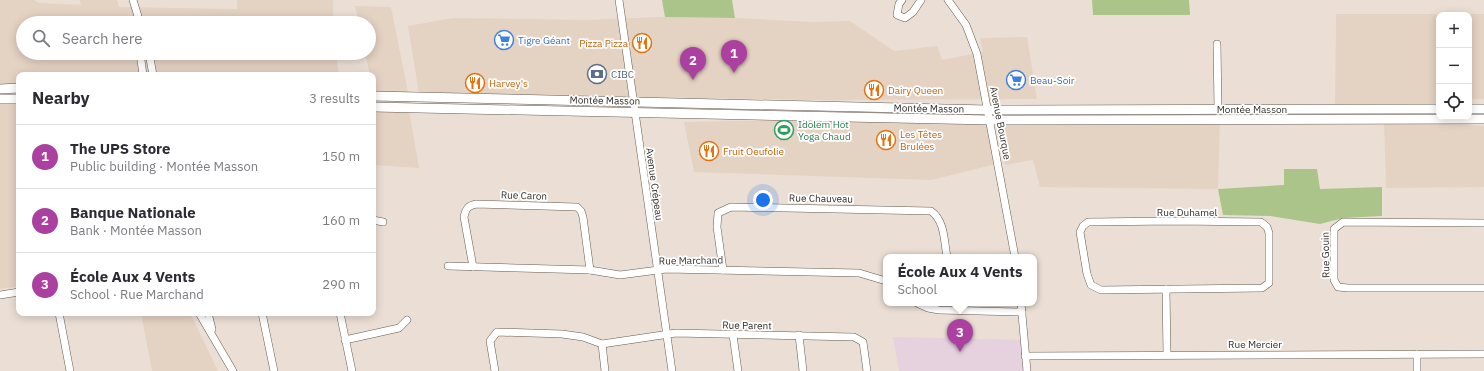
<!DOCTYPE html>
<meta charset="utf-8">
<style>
body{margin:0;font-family:"IBM Plex Sans",sans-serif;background:#f7f7f7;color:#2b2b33}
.controls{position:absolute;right:12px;top:12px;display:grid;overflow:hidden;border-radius:8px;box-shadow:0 2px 10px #0003}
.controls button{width:36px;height:36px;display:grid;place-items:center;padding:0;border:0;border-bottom:1px solid #e1e1e2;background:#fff;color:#2b2b33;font:20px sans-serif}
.you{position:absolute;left:763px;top:200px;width:14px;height:14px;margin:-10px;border:3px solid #fff;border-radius:50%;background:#1a73e8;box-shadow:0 0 0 6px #1a73e833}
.badge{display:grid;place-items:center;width:26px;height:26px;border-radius:50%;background:#ab40a0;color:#fff;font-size:13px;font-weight:700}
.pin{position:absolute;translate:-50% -33px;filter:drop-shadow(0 1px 2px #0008)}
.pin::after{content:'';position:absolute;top:21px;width:14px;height:12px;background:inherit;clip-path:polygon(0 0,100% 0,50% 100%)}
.popup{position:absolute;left:883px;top:254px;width:154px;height:52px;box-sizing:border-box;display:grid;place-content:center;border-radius:8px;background:#fff;filter:drop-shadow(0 1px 3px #0005);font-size:13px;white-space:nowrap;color:#7c7c81}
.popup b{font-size:15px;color:#2b2b33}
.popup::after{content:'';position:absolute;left:50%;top:100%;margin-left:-8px;border:8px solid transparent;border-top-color:#fff}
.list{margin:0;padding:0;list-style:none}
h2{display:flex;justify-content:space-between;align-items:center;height:52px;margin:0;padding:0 16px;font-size:17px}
h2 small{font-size:13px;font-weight:400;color:#7c7c81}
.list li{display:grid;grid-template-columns:26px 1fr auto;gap:12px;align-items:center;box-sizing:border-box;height:64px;padding:0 16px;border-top:1px solid #e1e1e2}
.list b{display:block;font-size:15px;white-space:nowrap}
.list p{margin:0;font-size:13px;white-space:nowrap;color:#7c7c81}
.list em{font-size:13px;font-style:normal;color:#7c7c81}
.icon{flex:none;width:22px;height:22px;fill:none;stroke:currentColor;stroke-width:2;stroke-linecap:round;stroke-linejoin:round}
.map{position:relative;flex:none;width:1484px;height:371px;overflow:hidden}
.search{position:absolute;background:#fff;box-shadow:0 2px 10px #0003;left:16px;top:16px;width:360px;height:44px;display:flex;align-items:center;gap:10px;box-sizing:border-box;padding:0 14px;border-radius:22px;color:#7c7c81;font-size:15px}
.panel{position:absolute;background:#fff;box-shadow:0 2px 10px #0003;left:16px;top:72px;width:360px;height:244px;border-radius:8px}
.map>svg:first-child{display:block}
.built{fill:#e4d2c3}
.education{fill:#e6d1df}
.green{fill:#abc489}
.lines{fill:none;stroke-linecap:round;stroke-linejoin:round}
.minor-casing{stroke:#645a51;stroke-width:8}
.major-casing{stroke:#645a51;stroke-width:10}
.minor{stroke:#fff;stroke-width:7}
.major{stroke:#fff;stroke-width:9}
.labels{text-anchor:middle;stroke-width:3.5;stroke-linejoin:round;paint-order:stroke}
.shop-label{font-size:10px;fill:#366cbe;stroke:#fff;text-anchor:start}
.food-label{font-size:10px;fill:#c56008;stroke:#fff;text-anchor:start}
.service-label{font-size:10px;fill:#4e5e75;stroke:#fff;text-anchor:start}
.street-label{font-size:10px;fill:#312d29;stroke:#fff}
.leisure-label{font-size:10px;fill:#27864d;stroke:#fff;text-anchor:start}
</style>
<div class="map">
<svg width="1484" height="371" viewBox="0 0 1484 371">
<rect width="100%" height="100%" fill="#ebdfd5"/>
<g class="built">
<polygon points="0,0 34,0 39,3 81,5 80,0 117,0 119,7 237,9 237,0 333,0 333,23 23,23 23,53 336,53 339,75 19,75 19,286 0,289"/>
<polygon points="355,6 391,7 411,107 376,106 373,92 373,75 370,75 365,53 369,53 369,23 359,23"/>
<polygon points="1336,14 1484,14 1484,99 1469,99 1469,15 1439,15 1439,109 1335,109"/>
<polygon points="660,17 735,18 812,22 850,21 894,51 937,46 942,60 983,52 980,38 1027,37 1037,99 821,100 419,93 408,26 453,18 588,20"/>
<polygon points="373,107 409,110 419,168 373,165"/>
<polygon points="995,113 1220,116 1218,189 1040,187 1033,160 1005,165"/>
<polygon points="987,116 996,164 931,180 694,172 684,122"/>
<polygon points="1384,117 1484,126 1484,187 1386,188"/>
<polygon points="141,313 190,313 218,371 152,371"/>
</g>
<polygon class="education" points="893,337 1024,340 1027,371 899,371"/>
<g class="green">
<polygon points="662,0 732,0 735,18 665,17"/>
<polygon points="1092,0 1189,0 1190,15 1093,15"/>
<polygon points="1284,169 1317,169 1320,189 1382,187 1382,216 1343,218 1320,224 1270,216 1223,215 1218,189 1284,185"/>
</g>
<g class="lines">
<g class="minor-casing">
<g id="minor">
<polyline points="133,0 140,23"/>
<polyline points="619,0 672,371"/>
<polyline points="902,0 899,4 897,15 905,18 913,12 921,0"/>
<polyline points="948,0 966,25 977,54 1015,257"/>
<polyline points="1217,44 1218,109"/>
<polyline points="140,53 143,75"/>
<polyline points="149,53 153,75"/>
<polyline points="373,220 383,222"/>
<polygon points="1175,221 1261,222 1267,227 1269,233 1269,283 1262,288 1101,290 1091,285 1087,274 1080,232 1083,226 1088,222"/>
<polyline points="1484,223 1343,222 1334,229 1334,280 1338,287 1348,288 1484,288"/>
<polyline points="448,266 590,270 620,275 666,269 859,273 886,281"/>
<path d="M473,267L464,217C466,208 468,206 476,204L577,207L581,211L583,217L590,270"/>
<path d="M723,270L717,227L718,213L731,207L931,211C945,221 944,241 947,257"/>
<polyline points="1166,289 1167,354"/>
<polyline points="0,295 19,292"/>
<polyline points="917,303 928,308 939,310 1022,312"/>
<polyline points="1021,303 1027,371"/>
<polyline points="59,313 70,371"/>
<polyline points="199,313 233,371"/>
<polyline points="208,313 212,329"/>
<polyline points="262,313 274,371"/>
<polyline points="340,313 352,371"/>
<polyline points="733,335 738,371"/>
<polyline points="799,335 803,371"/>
<polyline points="345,340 399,328 407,320"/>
<polyline points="602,344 605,371"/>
<polyline points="1417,354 1417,371"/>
<polyline points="1025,356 1484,354"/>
<polyline points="495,371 490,341 497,332 562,334 583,337 602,344 676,333 854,337 863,342 867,371"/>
</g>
</g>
<g class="major-casing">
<g id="major">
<polyline points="0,89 19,88"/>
<polyline points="373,96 988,110 1439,109"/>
<polyline points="0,99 19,99"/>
<polyline points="373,107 990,120 1484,119"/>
<polyline points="1469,109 1484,109"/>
</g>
</g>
<use href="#minor" class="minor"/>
<use href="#major" class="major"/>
</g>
<defs>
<g id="supermarket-ring" transform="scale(1)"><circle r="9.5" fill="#fff" stroke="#3f7fe0" stroke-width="1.5"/><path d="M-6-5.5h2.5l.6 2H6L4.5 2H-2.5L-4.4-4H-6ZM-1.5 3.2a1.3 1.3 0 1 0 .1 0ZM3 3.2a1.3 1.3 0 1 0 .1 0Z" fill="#3f7fe0"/></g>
<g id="restaurant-ring" transform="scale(1)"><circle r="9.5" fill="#fff" stroke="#e8710a" stroke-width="1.5"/><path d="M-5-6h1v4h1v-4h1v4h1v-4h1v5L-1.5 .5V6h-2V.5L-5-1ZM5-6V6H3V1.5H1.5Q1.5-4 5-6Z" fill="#e8710a"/></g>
<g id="bank-ring" transform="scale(1)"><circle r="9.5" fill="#fff" stroke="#5c6f8a" stroke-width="1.5"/><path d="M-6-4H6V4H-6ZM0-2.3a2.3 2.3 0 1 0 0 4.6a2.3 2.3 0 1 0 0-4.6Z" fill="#5c6f8a"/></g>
<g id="stadium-ring" transform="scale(1)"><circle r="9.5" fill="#fff" stroke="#2e9e5b" stroke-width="1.5"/><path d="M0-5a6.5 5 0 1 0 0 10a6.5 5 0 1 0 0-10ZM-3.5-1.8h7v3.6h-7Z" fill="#2e9e5b"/></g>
</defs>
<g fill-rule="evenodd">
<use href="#supermarket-ring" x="504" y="40"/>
<use href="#restaurant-ring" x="642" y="43"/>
<use href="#bank-ring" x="597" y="74"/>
<use href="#supermarket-ring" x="1016" y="80"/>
<use href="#restaurant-ring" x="475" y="83"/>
<use href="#restaurant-ring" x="874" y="90"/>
<use href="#stadium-ring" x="784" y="130"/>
<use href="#restaurant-ring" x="886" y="140"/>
<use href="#restaurant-ring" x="709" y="151"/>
</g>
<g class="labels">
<g class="shop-label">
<text x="518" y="44">Tigre Géant</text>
<text x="1030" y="84">Beau-Soir</text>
</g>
<g class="food-label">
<text x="628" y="47" text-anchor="end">Pizza Pizza</text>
<text x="489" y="87">Harvey's</text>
<text x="888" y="94">Dairy Queen</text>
<text x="900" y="138">Les Têtes<tspan x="900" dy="12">Brulées</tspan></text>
<text x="723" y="155">Fruit Oeufolie</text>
</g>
<g class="service-label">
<text x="611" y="78">CIBC</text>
</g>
<g class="street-label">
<text transform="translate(605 100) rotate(1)" y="4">Montée Masson</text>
<text transform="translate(929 108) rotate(1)" y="4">Montée Masson</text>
<text x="1252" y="113">Montée Masson</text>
<text transform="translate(1001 123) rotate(79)" y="4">Avenue Bourque</text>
<text transform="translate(655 184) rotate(82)" y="4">Avenue Crépeau</text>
<text transform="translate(524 195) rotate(2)" y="4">Rue Caron</text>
<text transform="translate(821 198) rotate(1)" y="4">Rue Chauveau</text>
<text x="1187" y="216">Rue Duhamel</text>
<text transform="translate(1325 255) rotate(-91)" y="4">Rue Gouin</text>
<text transform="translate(691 260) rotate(-1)" y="4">Rue Marchand</text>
<text transform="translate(747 325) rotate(1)" y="4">Rue Parent</text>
<text x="1255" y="348">Rue Mercier</text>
</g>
<g class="leisure-label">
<text x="798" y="128">Idolem Hot<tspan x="798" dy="12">Yoga Chaud</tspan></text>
</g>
</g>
</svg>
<div class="controls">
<button>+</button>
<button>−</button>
<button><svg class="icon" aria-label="locate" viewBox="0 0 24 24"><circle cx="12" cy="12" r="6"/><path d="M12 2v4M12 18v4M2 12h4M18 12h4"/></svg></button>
</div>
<div class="you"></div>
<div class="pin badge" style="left:734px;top:73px">1</div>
<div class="pin badge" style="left:693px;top:80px">2</div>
<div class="pin badge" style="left:960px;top:352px">3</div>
<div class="popup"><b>École Aux 4 Vents</b>School</div>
<div class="search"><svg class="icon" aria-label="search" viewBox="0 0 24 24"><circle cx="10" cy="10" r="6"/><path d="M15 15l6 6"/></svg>Search here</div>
<section class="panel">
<h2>Nearby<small>3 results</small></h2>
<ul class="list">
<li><span class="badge">1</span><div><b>The UPS Store</b><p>Public building · Montée Masson</p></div><em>150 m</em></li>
<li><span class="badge">2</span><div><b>Banque Nationale</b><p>Bank · Montée Masson</p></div><em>160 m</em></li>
<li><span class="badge">3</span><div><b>École Aux 4 Vents</b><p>School · Rue Marchand</p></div><em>290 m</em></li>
</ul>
</section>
</div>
